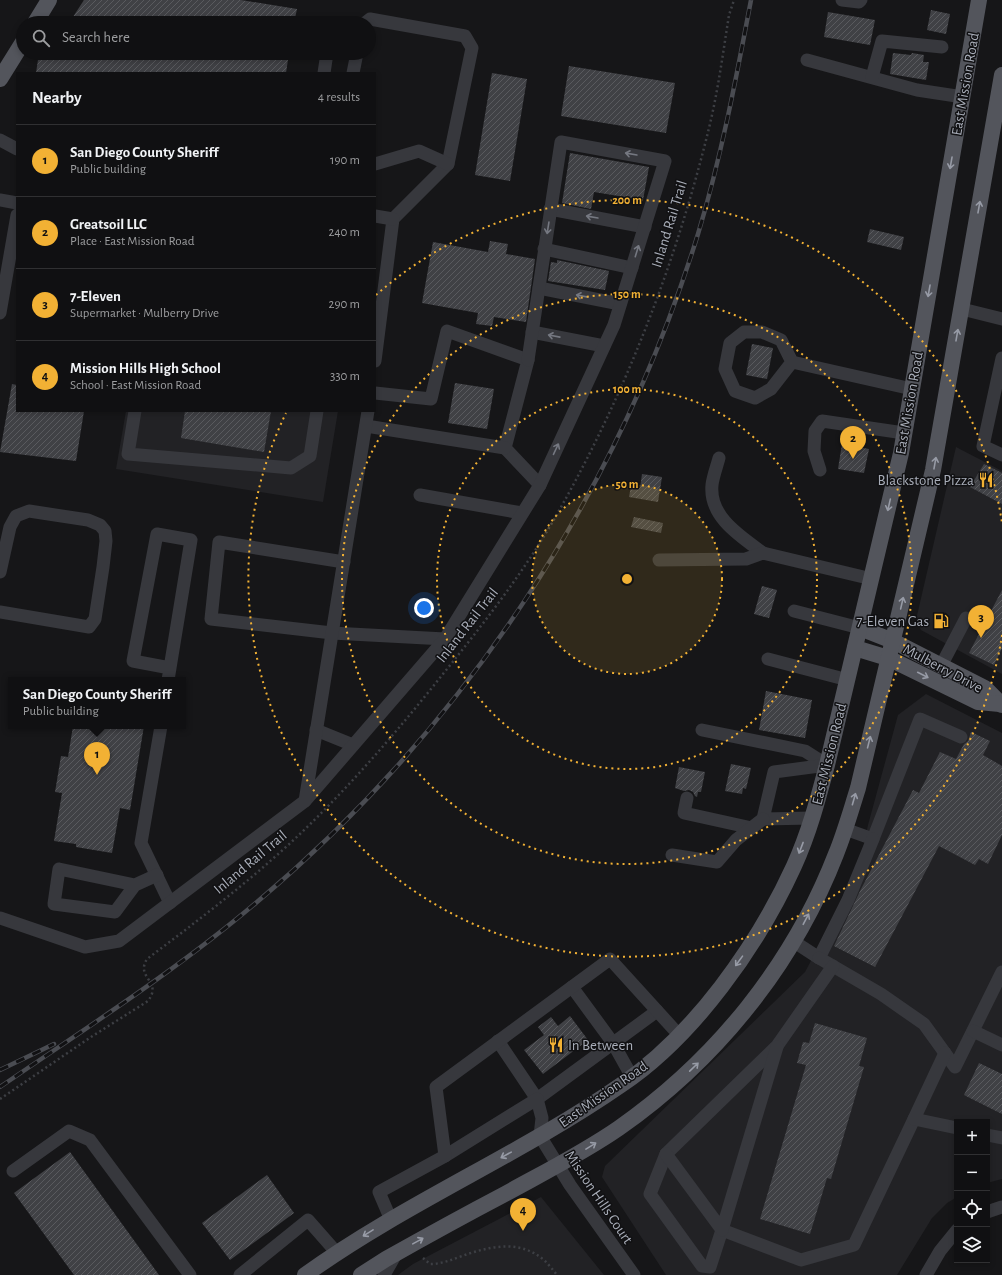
<!DOCTYPE html>
<meta charset="utf-8">
<style>
body{margin:0;font-family:"Alegreya Sans",sans-serif;background:#19191b;color:#f1f3f6}
.controls{position:absolute;right:12px;bottom:12px;display:grid;overflow:hidden;border-radius:0px;box-shadow:0 2px 6px #0003}
.controls button{width:36px;height:36px;display:grid;place-items:center;padding:0;border:0;border-bottom:1px solid #303032;background:#101012;color:#f1f3f6;font:20px sans-serif}
.you{position:absolute;left:424px;top:608px;width:14px;height:14px;margin:-10px;border:3px solid #fff;border-radius:50%;background:#1a73e8;box-shadow:0 0 0 6px #1a73e833}
.badge{display:grid;place-items:center;width:26px;height:26px;border-radius:50%;background:#f2b134;color:#111;font-size:13px;font-weight:700}
.pin{position:absolute;translate:-50% -33px;filter:drop-shadow(0 1px 2px #0008)}
.pin::after{content:'';position:absolute;top:21px;width:14px;height:12px;background:inherit;clip-path:polygon(0 0,100% 0,50% 100%)}
.popup{position:absolute;left:8px;top:677px;width:178px;height:52px;box-sizing:border-box;display:grid;place-content:center;border-radius:0px;background:#101012;filter:drop-shadow(0 1px 3px #0005);font-size:13px;white-space:nowrap;color:#9c9d9f}
.popup b{font-size:15px;color:#f1f3f6}
.popup::after{content:'';position:absolute;left:50%;top:100%;margin-left:-8px;border:8px solid transparent;border-top-color:#101012}
.list{margin:0;padding:0;list-style:none}
h2{display:flex;justify-content:space-between;align-items:center;height:52px;margin:0;padding:0 16px;font-size:17px}
h2 small{font-size:13px;font-weight:400;color:#9c9d9f}
.list li{display:grid;grid-template-columns:26px 1fr auto;gap:12px;align-items:center;box-sizing:border-box;height:72px;padding:0 16px;border-top:1px solid #303032}
.list b{display:block;font-size:15px;white-space:nowrap}
.list p{margin:0;font-size:13px;white-space:nowrap;color:#9c9d9f}
.list em{font-size:13px;font-style:normal;color:#9c9d9f}
.icon{flex:none;width:22px;height:22px;fill:none;stroke:currentColor;stroke-width:2;stroke-linecap:round;stroke-linejoin:round}
.map{position:relative;flex:none;width:1002px;height:1275px;overflow:hidden}
.search{position:absolute;background:#101012;box-shadow:0 2px 6px #0003;left:16px;top:16px;width:360px;height:44px;display:flex;align-items:center;gap:10px;box-sizing:border-box;padding:0 14px;border-radius:22px;color:#9c9d9f;font-size:15px}
.panel{position:absolute;background:#101012;box-shadow:0 2px 6px #0003;left:16px;top:72px;width:360px;height:340px;border-radius:0px}
.map>svg:first-child{display:block}
.built{fill:#222225}
.building{fill:url(#building-hatch)}
.lines{fill:none;stroke-linecap:round;stroke-linejoin:round}
.path{stroke:#3d3f44;stroke-width:2.5;stroke-dasharray:2 3;stroke-linecap:butt}
.minor{stroke:#37383d;stroke-width:13}
.major{stroke:#53555c;stroke-width:16}
.rail-casing{stroke:#4a4c52;stroke-width:4.5}
.rail{stroke:#111113;stroke-width:3;stroke-dasharray:9;stroke-linecap:butt}
.oneway{stroke:#757881}
.oneway2{stroke:#979ba6}
.ring{fill:none;stroke:#f2b134;stroke-width:2;stroke-dasharray:2 4}
.labels{text-anchor:middle;stroke-width:3;stroke-linejoin:round;paint-order:stroke}
.street-label{font-size:15px;fill:#a8adb8;stroke:#111113}
.poi-label{font-size:15px;fill:#a8adb8;stroke:#111113;text-anchor:end}
.centre{fill:#f2b134;stroke:#111113;stroke-width:2}
.ring-label{font-size:12px;text-anchor:middle;font-weight:bold;fill:#f2b134;stroke:#111113;stroke-width:3;stroke-linejoin:round;paint-order:stroke}
</style>
<div class="map">
<svg width="1002" height="1275" viewBox="0 0 1002 1275">
<defs>
<pattern id="building-hatch" width="6" height="6" patternUnits="userSpaceOnUse"><rect width="6" height="6" fill="#404145"/><path d="M-1 1l2-2M0 6l6-6M5 7l2-2" fill="none" stroke="#595a5e"/></pattern>
</defs>
<rect width="100%" height="100%" fill="#161618"/>
<g class="built">
<polygon points="126,411 338,411 323,502 116,469"/>
<polygon points="956,447 1002,471 1002,674 921,630 916,620"/>
<polygon points="926,694 1002,733 1002,1179 987,1183 987,1122 957,1122 957,1197 947,1203 932,1218 897,1275 666,1275 602,1177 605,1166 805,972 821,942 861,858 868,825 898,715"/>
<polygon points="541,1197 604,1275 398,1275 413,1264"/>
</g>
<g class="building">
<polygon points="84,0 241,0 297,9 294,23 69,23"/>
<polygon points="931,10 950,14 946,34 927,30"/>
<polygon points="828,12 875,20 870,45 824,37"/>
<polygon points="39,53 289,53 286,73 36,73"/>
<polygon points="893,53 911,55 912,53 924,55 923,62 929,62 926,80 890,74"/>
<polygon points="569,66 675,83 666,133 561,116"/>
<polygon points="492,73 527,79 510,181 475,175"/>
<polygon points="570,153 649,167 643,200 594,192 591,209 562,203"/>
<polygon points="870,229 904,237 901,250 867,242"/>
<polygon points="490,241 508,244 506,254 535,259 526,322 494,317 492,326 476,324 478,313 422,303 433,242 488,252"/>
<polygon points="557,260 609,271 605,290 548,281 551,262 557,263"/>
<polygon points="752,344 773,348 767,379 746,375"/>
<polygon points="455,383 494,389 487,429 448,423"/>
<polygon points="12,384 17,385 17,411 84,411 76,461 0,452"/>
<polygon points="185,411 271,411 264,452 181,438"/>
<polygon points="842,444 869,449 864,473 838,469"/>
<polygon points="984,464 1002,473 1002,504 970,487"/>
<polygon points="642,474 662,477 658,502 629,497 631,486 640,488"/>
<polygon points="634,517 663,523 661,533 631,527"/>
<polygon points="762,586 777,590 769,618 754,614"/>
<polygon points="1002,590 1002,648 994,665 969,653"/>
<polygon points="766,691 812,700 805,738 759,730"/>
<polygon points="73,726 144,726 130,810 120,808 112,853 76,847 76,844 54,841 62,793 55,792 61,756 68,757"/>
<polygon points="971,732 990,741 983,755 1002,766 1002,835 988,864 979,859 975,865 939,846 875,967 834,946 860,891 913,790 919,793 940,752 956,759 964,744 968,741"/>
<polygon points="731,764 751,768 746,789 743,788 742,794 725,791"/>
<polygon points="679,767 705,772 701,792 698,792 697,797 695,796 693,792 689,790 684,791 675,788"/>
<polygon points="570,1016 588,1040 543,1074 524,1050 544,1035 538,1027 551,1017 558,1026"/>
<polygon points="815,1023 867,1038 859,1066 864,1067 831,1179 827,1178 810,1234 760,1219 806,1065 797,1063 803,1042 809,1043"/>
<polygon points="979,1063 1002,1074 1002,1114 964,1095"/>
<polygon points="70,1152 159,1275 74,1275 14,1193"/>
<polygon points="267,1175 294,1213 230,1260 202,1223"/>
</g>
<g class="lines">
<g class="path">
<path d="M0,1099L91,1037L148,1001C163,981 135,978 147,959C200,919 254,878 302,832C353,783 399,729 443,674C484,623 524,572 556,516C625,395 676,263 709,128C718,91 723,53 729,15L734,0"/>
<path d="M423,1258L430,1264C441,1264 451,1260 462,1256C490,1246 521,1239 545,1261C549,1265 553,1270 557,1275"/>
</g>
<g class="minor">
<polyline points="842,0 859,2 861,0"/>
<polyline points="365,23 370,19 465,36 472,48 448,164 393,219 375,361"/>
<polyline points="807,60 917,90 963,97"/>
<polyline points="324,73 327,53"/>
<polyline points="353,73 357,53"/>
<polyline points="872,77 882,41 942,47"/>
<polyline points="0,140 17,149"/>
<polyline points="375,164 419,151 448,164"/>
<polyline points="0,200 17,203"/>
<polyline points="550,209 645,227"/>
<polyline points="375,216 393,219"/>
<polyline points="544,249 632,268"/>
<polyline points="539,288 620,304"/>
<polyline points="962,309 1002,319"/>
<polyline points="0,313 17,215"/>
<polyline points="532,332 604,346"/>
<polyline points="1002,358 983,446 1002,455"/>
<polyline points="792,362 771,389 755,398 735,391 725,369 730,343 744,332 762,332 781,340 792,362 912,389"/>
<polyline points="375,393 431,399 447,331 528,360 505,448 540,485"/>
<polyline points="135,411 128,454 291,468 310,456 317,411"/>
<polyline points="366,426 505,448"/>
<path d="M719,458C717,466 713,476 712,485C709,517 740,536 763,553"/>
<polyline points="820,470 814,451 815,431 822,421 904,433"/>
<polyline points="420,495 522,513"/>
<polyline points="659,560 746,559 763,553 872,579"/>
<polyline points="344,562 219,542 211,619 332,633 445,639"/>
<polyline points="0,572 10,527 16,516 29,511 88,520 100,525 105,531 106,541 103,567 95,619 89,627 0,612"/>
<polyline points="794,611 860,628"/>
<polyline points="768,659 848,680"/>
<polyline points="941,666 966,618"/>
<polyline points="168,680 170,668 191,540 157,534 133,661 170,668"/>
<polyline points="161,726 141,843 170,903"/>
<polyline points="316,730 353,745"/>
<polyline points="702,730 805,751 827,765"/>
<polyline points="687,798 684,813 752,828"/>
<polyline points="305,801 445,639 540,485 614,325 665,161 561,142 528,360"/>
<polyline points="812,818 763,819 774,772 827,765"/>
<polyline points="845,829 873,839 920,719 961,737"/>
<polyline points="672,855 717,862 736,840 763,819"/>
<polyline points="135,885 115,912 54,904 59,869 135,885 157,875"/>
<polyline points="0,918 85,947 119,941 305,801 368,411"/>
<polyline points="793,941 819,958 848,900 873,839"/>
<polyline points="819,958 881,994 924,1024 955,1067 1002,972"/>
<polyline points="833,966 777,1046 666,1154 650,1194 702,1266 710,1267 722,1230 801,1260 854,1245 914,1119"/>
<polyline points="572,987 613,1043 632,1077"/>
<polyline points="973,1031 1002,1045"/>
<polyline points="498,1041 537,1099 657,1011"/>
<polyline points="945,1053 914,1119 957,1128"/>
<polyline points="987,1135 1002,1138"/>
<polyline points="666,1154 722,1230 777,1047"/>
<polyline points="445,1156 537,1099 542,1118 540,1136 570,1185 634,1275"/>
<polyline points="13,1171 69,1131 90,1140 190,1275"/>
<polyline points="987,1212 1002,1207"/>
<polyline points="391,1220 379,1192 445,1156 436,1087 610,959 679,1035"/>
<polyline points="240,1275 308,1220 337,1253"/>
<polyline points="384,1275 396,1254"/>
<polyline points="926,1275 940,1251 957,1230"/>
</g>
<g class="major">
<polyline points="35,23 49,0"/>
<polyline points="0,79 23,42"/>
<polyline points="860,628 893,641 985,688 1002,705"/>
<polyline points="855,648 888,658 978,702 1000,704"/>
<path d="M305,1275C405,1203 520,1155 621,1085C694,1036 758,945 794,866C809,833 818,799 827,765L901,453L979,0"/>
<path d="M361,1275L386,1259C425,1237 465,1215 505,1194C543,1173 583,1153 619,1128C716,1060 793,965 836,854C845,832 851,810 858,788L933,470L1002,75"/>
</g>
<g class="rail-casing">
<g id="rail">
<polyline points="0,1070 54,1044"/>
<path d="M0,1087C86,1028 177,970 257,902C464,728 618,493 698,234C721,158 736,79 751,0"/>
</g>
</g>
<use href="#rail" class="rail"/>
</g>
<defs><path id="oneway-shaft" d="M-6 0H5M1.5-3L5.5 0L1.5 3" fill="none" stroke-width="1.6" stroke-linecap="round" stroke-linejoin="round"/></defs>
<g class="oneway">
<use href="#oneway-shaft" transform="translate(631 154) rotate(-170)"/>
<use href="#oneway-shaft" transform="translate(592 217) rotate(-170)"/>
<use href="#oneway-shaft" transform="translate(548 228) rotate(99)"/>
<use href="#oneway-shaft" transform="translate(637 251) rotate(-73)"/>
<use href="#oneway-shaft" transform="translate(582 296) rotate(-169)"/>
<use href="#oneway-shaft" transform="translate(554 336) rotate(-169)"/>
<use href="#oneway-shaft" transform="translate(556 449) rotate(-65)"/>
</g>
<g class="oneway2">
<use href="#oneway-shaft" transform="translate(951 163) rotate(100)"/>
<use href="#oneway-shaft" transform="translate(979 207) rotate(-80)"/>
<use href="#oneway-shaft" transform="translate(929 291) rotate(100)"/>
<use href="#oneway-shaft" transform="translate(957 335) rotate(-80)"/>
<use href="#oneway-shaft" transform="translate(935 463) rotate(-80)"/>
<use href="#oneway-shaft" transform="translate(889 505) rotate(103)"/>
<use href="#oneway-shaft" transform="translate(902 603) rotate(-77)"/>
<use href="#oneway-shaft" transform="translate(923 675) rotate(27)"/>
<use href="#oneway-shaft" transform="translate(869 742) rotate(-76)"/>
<use href="#oneway-shaft" transform="translate(854 799) rotate(-74)"/>
<use href="#oneway-shaft" transform="translate(801 848) rotate(111)"/>
<use href="#oneway-shaft" transform="translate(806 919) rotate(-62)"/>
<use href="#oneway-shaft" transform="translate(739 961) rotate(126)"/>
<use href="#oneway-shaft" transform="translate(694 1067) rotate(-44)"/>
<use href="#oneway-shaft" transform="translate(591 1146) rotate(-32)"/>
<use href="#oneway-shaft" transform="translate(506 1155) rotate(151)"/>
<use href="#oneway-shaft" transform="translate(368 1233) rotate(148)"/>
<use href="#oneway-shaft" transform="translate(418 1241) rotate(-29)"/>
</g>
<circle cx="627" cy="579" r="95" fill="#f2b134" fill-opacity=".12"/>
<g class="ring">
<circle cx="627" cy="579" r="95"/>
<circle cx="627" cy="579" r="190"/>
<circle cx="627" cy="579" r="285"/>
<path d="M1002 635A379 379 0 1 1 286 413M376 295A379 379 0 0 1 1002 523"/>
</g>
<defs>
<g id="restaurant-bare" transform="scale(1.2)"><path d="M-5-6h1v4h1v-4h1v4h1v-4h1v5L-1.5 .5V6h-2V.5L-5-1ZM5-6V6H3V1.5H1.5Q1.5-4 5-6Z" fill="#f2b134" stroke="#111113" stroke-width="2.5" paint-order="stroke"/></g>
<g id="fuel-bare" transform="scale(1.2)"><path d="M-5.5-6h7V0h2V4h1.3V-2.5L3-4.5l.8-.8L6-3V5H2.5V1h-1V6h-7ZM-4.2-4.7v3.2H.2V-4.7Z" fill="#f2b134" stroke="#111113" stroke-width="2.5" paint-order="stroke"/></g>
</defs>
<g fill-rule="evenodd">
<use href="#restaurant-bare" x="986" y="480"/>
<use href="#fuel-bare" x="941" y="621"/>
<use href="#restaurant-bare" x="556" y="1045"/>
</g>
<g class="labels">
<g class="street-label">
<text transform="translate(965 84) rotate(-80)" y="5">East Mission Road</text>
<text transform="translate(669 224) rotate(-73)" y="5">Inland Rail Trail</text>
<text transform="translate(909 403) rotate(-80)" y="5">East Mission Road</text>
<text transform="translate(467 625) rotate(-52)" y="5">Inland Rail Trail</text>
<text transform="translate(943 668) rotate(28)" y="5">Mulberry Drive</text>
<text transform="translate(829 754) rotate(-76)" y="5">East Mission Road</text>
<text transform="translate(250 862) rotate(-40)" y="5">Inland Rail Trail</text>
<text transform="translate(603 1094) rotate(-35)" y="5">East Mission Road</text>
<text transform="translate(599 1197) rotate(56)" y="5">Mission Hills Court</text>
</g>
<g class="poi-label">
<text x="974" y="485">Blackstone Pizza</text>
<text x="929" y="626">7-Eleven Gas</text>
<text x="568" y="1050" text-anchor="start">In Between</text>
</g>
</g>
<circle cx="627" cy="579" r="6" class="centre"/>
<g class="ring-label">
<text x="627" y="204">200 m</text>
<text x="627" y="298">150 m</text>
<text x="627" y="393">100 m</text>
<text x="627" y="488">50 m</text>
</g>
</svg>
<div class="controls">
<button>+</button>
<button>−</button>
<button><svg class="icon" aria-label="locate" viewBox="0 0 24 24"><circle cx="12" cy="12" r="6"/><path d="M12 2v4M12 18v4M2 12h4M18 12h4"/></svg></button>
<button><svg class="icon" aria-label="layers" viewBox="0 0 24 24"><path d="M12 4l9 5-9 5-9-5zM3 14l9 5 9-5"/></svg></button>
</div>
<div class="you"></div>
<div class="pin badge" style="left:97px;top:775px">1</div>
<div class="popup"><b>San Diego County Sheriff</b>Public building</div>
<div class="pin badge" style="left:853px;top:459px">2</div>
<div class="pin badge" style="left:981px;top:638px">3</div>
<div class="pin badge" style="left:523px;top:1231px">4</div>
<div class="search"><svg class="icon" aria-label="search" viewBox="0 0 24 24"><circle cx="10" cy="10" r="6"/><path d="M15 15l6 6"/></svg>Search here</div>
<section class="panel">
<h2>Nearby<small>4 results</small></h2>
<ul class="list">
<li><span class="badge">1</span><div><b>San Diego County Sheriff</b><p>Public building</p></div><em>190 m</em></li>
<li><span class="badge">2</span><div><b>Greatsoil LLC</b><p>Place · East Mission Road</p></div><em>240 m</em></li>
<li><span class="badge">3</span><div><b>7-Eleven</b><p>Supermarket · Mulberry Drive</p></div><em>290 m</em></li>
<li><span class="badge">4</span><div><b>Mission Hills High School</b><p>School · East Mission Road</p></div><em>330 m</em></li>
</ul>
</section>
</div>
